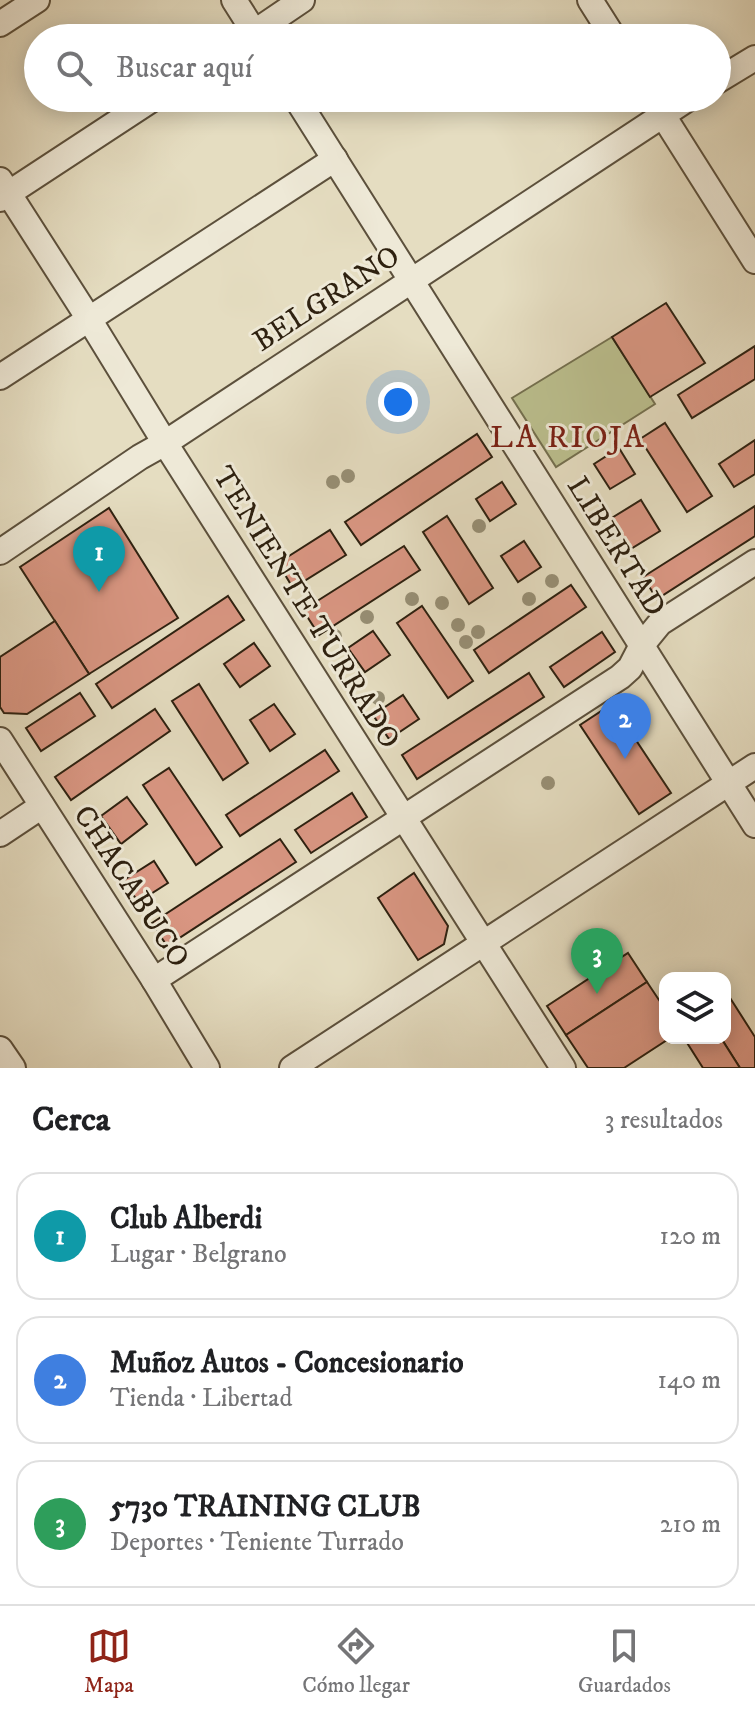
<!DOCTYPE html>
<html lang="es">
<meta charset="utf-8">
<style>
body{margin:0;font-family:"IM FELL DW Pica",serif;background:#f2f2f2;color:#202124}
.controls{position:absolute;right:24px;bottom:24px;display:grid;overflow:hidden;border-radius:16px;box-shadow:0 4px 20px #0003}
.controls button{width:72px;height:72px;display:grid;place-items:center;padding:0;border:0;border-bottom:2px solid #e0e0e0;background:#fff;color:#202124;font:40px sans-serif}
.you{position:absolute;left:398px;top:402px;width:28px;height:28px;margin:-20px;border:6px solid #fff;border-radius:50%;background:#1a73e8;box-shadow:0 0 0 12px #1a73e833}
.badge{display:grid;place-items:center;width:52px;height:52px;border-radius:50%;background:#8f2418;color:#fff;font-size:26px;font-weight:700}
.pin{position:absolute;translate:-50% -66px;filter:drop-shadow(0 2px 4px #0008)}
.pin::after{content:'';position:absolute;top:42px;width:28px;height:24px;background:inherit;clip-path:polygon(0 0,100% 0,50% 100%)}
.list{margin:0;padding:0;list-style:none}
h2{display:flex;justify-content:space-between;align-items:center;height:104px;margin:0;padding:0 32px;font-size:34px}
h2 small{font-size:26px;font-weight:400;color:#757577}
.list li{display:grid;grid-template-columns:52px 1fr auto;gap:24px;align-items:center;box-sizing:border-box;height:128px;margin:0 16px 16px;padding:0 16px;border:2px solid #e0e0e0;border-radius:24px}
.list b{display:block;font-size:30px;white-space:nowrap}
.list p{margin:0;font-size:26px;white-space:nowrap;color:#757577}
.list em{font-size:26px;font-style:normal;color:#757577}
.icon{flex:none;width:44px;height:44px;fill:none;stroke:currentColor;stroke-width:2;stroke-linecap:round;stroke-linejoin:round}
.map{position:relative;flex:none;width:755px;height:1068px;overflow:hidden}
.search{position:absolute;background:#fff;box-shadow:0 4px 20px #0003;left:24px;right:24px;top:24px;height:88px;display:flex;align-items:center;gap:20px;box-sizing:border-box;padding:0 28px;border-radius:44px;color:#757577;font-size:30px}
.sheet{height:536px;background:#fff}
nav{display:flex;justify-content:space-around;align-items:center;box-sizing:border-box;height:112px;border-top:2px solid #e0e0e0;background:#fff;font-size:22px;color:#757577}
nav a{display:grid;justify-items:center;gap:4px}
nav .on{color:#8f2418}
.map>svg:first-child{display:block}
.green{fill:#bbbf8e;stroke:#74704f;stroke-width:2}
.building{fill:#d99682;stroke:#2e2110;stroke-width:2}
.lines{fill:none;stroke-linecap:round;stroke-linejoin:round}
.minor-casing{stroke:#5c503c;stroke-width:28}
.minor{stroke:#eee9d7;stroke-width:24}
.tree{fill:#978f75}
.labels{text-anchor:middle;stroke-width:6;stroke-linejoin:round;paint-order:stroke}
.street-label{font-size:30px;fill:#2e2110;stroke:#eee9d7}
.neighbourhood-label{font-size:32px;letter-spacing:2px;fill:#7a1f14;stroke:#eee9d7}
</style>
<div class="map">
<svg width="755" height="1068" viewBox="0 0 755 1068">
<rect width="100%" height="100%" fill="#e5ddc1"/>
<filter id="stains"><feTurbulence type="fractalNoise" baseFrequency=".0025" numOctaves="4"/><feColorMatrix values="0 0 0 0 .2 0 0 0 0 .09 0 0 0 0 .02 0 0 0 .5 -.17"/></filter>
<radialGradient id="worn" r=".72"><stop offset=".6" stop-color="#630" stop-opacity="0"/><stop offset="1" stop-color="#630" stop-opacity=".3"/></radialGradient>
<polygon class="green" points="612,337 655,404 556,467 512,398"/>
<g class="building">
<polygon points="666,303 705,363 650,397 612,337"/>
<polygon points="755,346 755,379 692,418 678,395"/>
<polygon points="665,423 712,496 687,512 640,439"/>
<polygon points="477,434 492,457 361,545 345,522"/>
<polygon points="755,440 755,474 734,487 719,464"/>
<polygon points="619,448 635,474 610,489 594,464"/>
<polygon points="502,482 516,504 490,521 476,499"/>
<polygon points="641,500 660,531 629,550 610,519"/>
<polygon points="755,506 755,536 657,599 643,577"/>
<polygon points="109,508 178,618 89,674 20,567"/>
<polygon points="447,516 493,588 469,604 423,532"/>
<polygon points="330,530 346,555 293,588 278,563"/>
<polygon points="524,541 541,567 518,582 501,556"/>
<polygon points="404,546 420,570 319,635 303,610"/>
<polygon points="571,585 586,607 489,673 474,650"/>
<polygon points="228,596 244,620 112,708 96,684"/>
<polygon points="422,606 473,681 448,698 397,623"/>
<polygon points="55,621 89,674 27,714 4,713 0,707 0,657"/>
<polygon points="373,631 390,655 365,672 348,648"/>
<polygon points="602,632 615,652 564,687 550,667"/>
<polygon points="254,643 270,666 240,687 224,664"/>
<polygon points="529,673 544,697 417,779 402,755"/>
<polygon points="199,684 248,763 223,780 172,701"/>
<polygon points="80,693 95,716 41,751 26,728"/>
<polygon points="403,695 419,719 389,739 373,715"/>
<polygon points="274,704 295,734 270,751 250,720"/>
<polygon points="612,704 671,793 639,814 580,725"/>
<polygon points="155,709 170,731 71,800 55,777"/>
<polygon points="325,750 339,771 240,836 226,815"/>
<polygon points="169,768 222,847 196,865 143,785"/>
<polygon points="352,793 367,817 311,853 295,830"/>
<polygon points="127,797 147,824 121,844 101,816"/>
<polygon points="280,839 296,862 167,946 152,923"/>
<polygon points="154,861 168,883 138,902 124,880"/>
<polygon points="414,873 448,926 444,944 418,960 378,898"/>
<polygon points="628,953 647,982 566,1035 547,1006"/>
<polygon points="647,982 665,1009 665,1038 670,1038 624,1068 588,1068 566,1035"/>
<polygon points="725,990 755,1037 755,1068 740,1068 721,1038 725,1038"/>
<polygon points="684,1038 721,1038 740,1068 703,1068"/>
</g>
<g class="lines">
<g class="minor-casing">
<g id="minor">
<polyline points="234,0 258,38"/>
<polyline points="590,0 614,38"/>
<polyline points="0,24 37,0"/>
<polyline points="246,38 302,0"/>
<polyline points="717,81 755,58"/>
<polyline points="296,98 755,825"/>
<polyline points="652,98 755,261"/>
<polyline points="0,180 89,319 165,443 563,1068"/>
<polyline points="0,199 154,98"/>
<polyline points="0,377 335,159"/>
<polyline points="0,552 140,457 165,443 689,98"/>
<polyline points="0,740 154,980 207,1068"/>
<polyline points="0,834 42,806"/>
<polyline points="154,980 620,677 630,668 642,645 660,623 755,562"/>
<polyline points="0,1049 13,1068"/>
<polyline points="292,1068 755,766"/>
</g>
</g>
<use href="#minor" class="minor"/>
</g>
<g class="tree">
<circle cx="348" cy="476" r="7"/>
<circle cx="333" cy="482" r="7"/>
<circle cx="479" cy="526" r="7"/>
<circle cx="552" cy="581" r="7"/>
<circle cx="412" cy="599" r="7"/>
<circle cx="529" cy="599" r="7"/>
<circle cx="442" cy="603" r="7"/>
<circle cx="367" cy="617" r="7"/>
<circle cx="458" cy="625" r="7"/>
<circle cx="478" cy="632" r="7"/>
<circle cx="335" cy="636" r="7"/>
<circle cx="466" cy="642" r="7"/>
<circle cx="378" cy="698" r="7"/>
<circle cx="548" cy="783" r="7"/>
</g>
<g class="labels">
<g class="street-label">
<text transform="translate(326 298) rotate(-33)" y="10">BELGRANO</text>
<text transform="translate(617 546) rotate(58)" y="10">LIBERTAD</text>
<text transform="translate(307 607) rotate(58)" y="10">TENIENTE TURRADO</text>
<text transform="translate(132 886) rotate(57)" y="10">CHACABUCO</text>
</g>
<g class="neighbourhood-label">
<text x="568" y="447">LA RIOJA</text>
</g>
</g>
<rect width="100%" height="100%" filter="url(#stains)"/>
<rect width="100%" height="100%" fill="url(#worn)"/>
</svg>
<div class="controls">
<button><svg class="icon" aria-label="layers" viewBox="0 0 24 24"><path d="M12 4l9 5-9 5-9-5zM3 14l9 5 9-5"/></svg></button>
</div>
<div class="you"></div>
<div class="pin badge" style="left:99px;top:592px;background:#0f9aa8">1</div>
<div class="pin badge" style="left:625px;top:759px;background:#3f7fe0">2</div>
<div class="pin badge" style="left:597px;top:994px;background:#2e9e5b">3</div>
<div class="search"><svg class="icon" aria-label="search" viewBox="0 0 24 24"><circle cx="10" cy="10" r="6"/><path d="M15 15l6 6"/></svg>Buscar aquí</div>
</div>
<section class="sheet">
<h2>Cerca<small>3 resultados</small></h2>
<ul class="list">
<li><span class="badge" style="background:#0f9aa8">1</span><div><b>Club Alberdi</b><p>Lugar · Belgrano</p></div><em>120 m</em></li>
<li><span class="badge" style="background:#3f7fe0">2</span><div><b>Muñoz Autos - Concesionario</b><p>Tienda · Libertad</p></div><em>140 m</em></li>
<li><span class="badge" style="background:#2e9e5b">3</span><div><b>5730 TRAINING CLUB</b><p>Deportes · Teniente Turrado</p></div><em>210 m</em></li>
</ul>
</section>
<nav>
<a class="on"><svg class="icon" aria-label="map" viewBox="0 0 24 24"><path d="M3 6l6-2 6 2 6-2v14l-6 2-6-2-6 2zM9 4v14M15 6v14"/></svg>Mapa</a>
<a><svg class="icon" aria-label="directions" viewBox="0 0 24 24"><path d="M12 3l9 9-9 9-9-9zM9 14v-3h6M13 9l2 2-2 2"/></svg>Cómo llegar</a>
<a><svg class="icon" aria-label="saved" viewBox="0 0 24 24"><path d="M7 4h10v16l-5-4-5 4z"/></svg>Guardados</a>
</nav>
